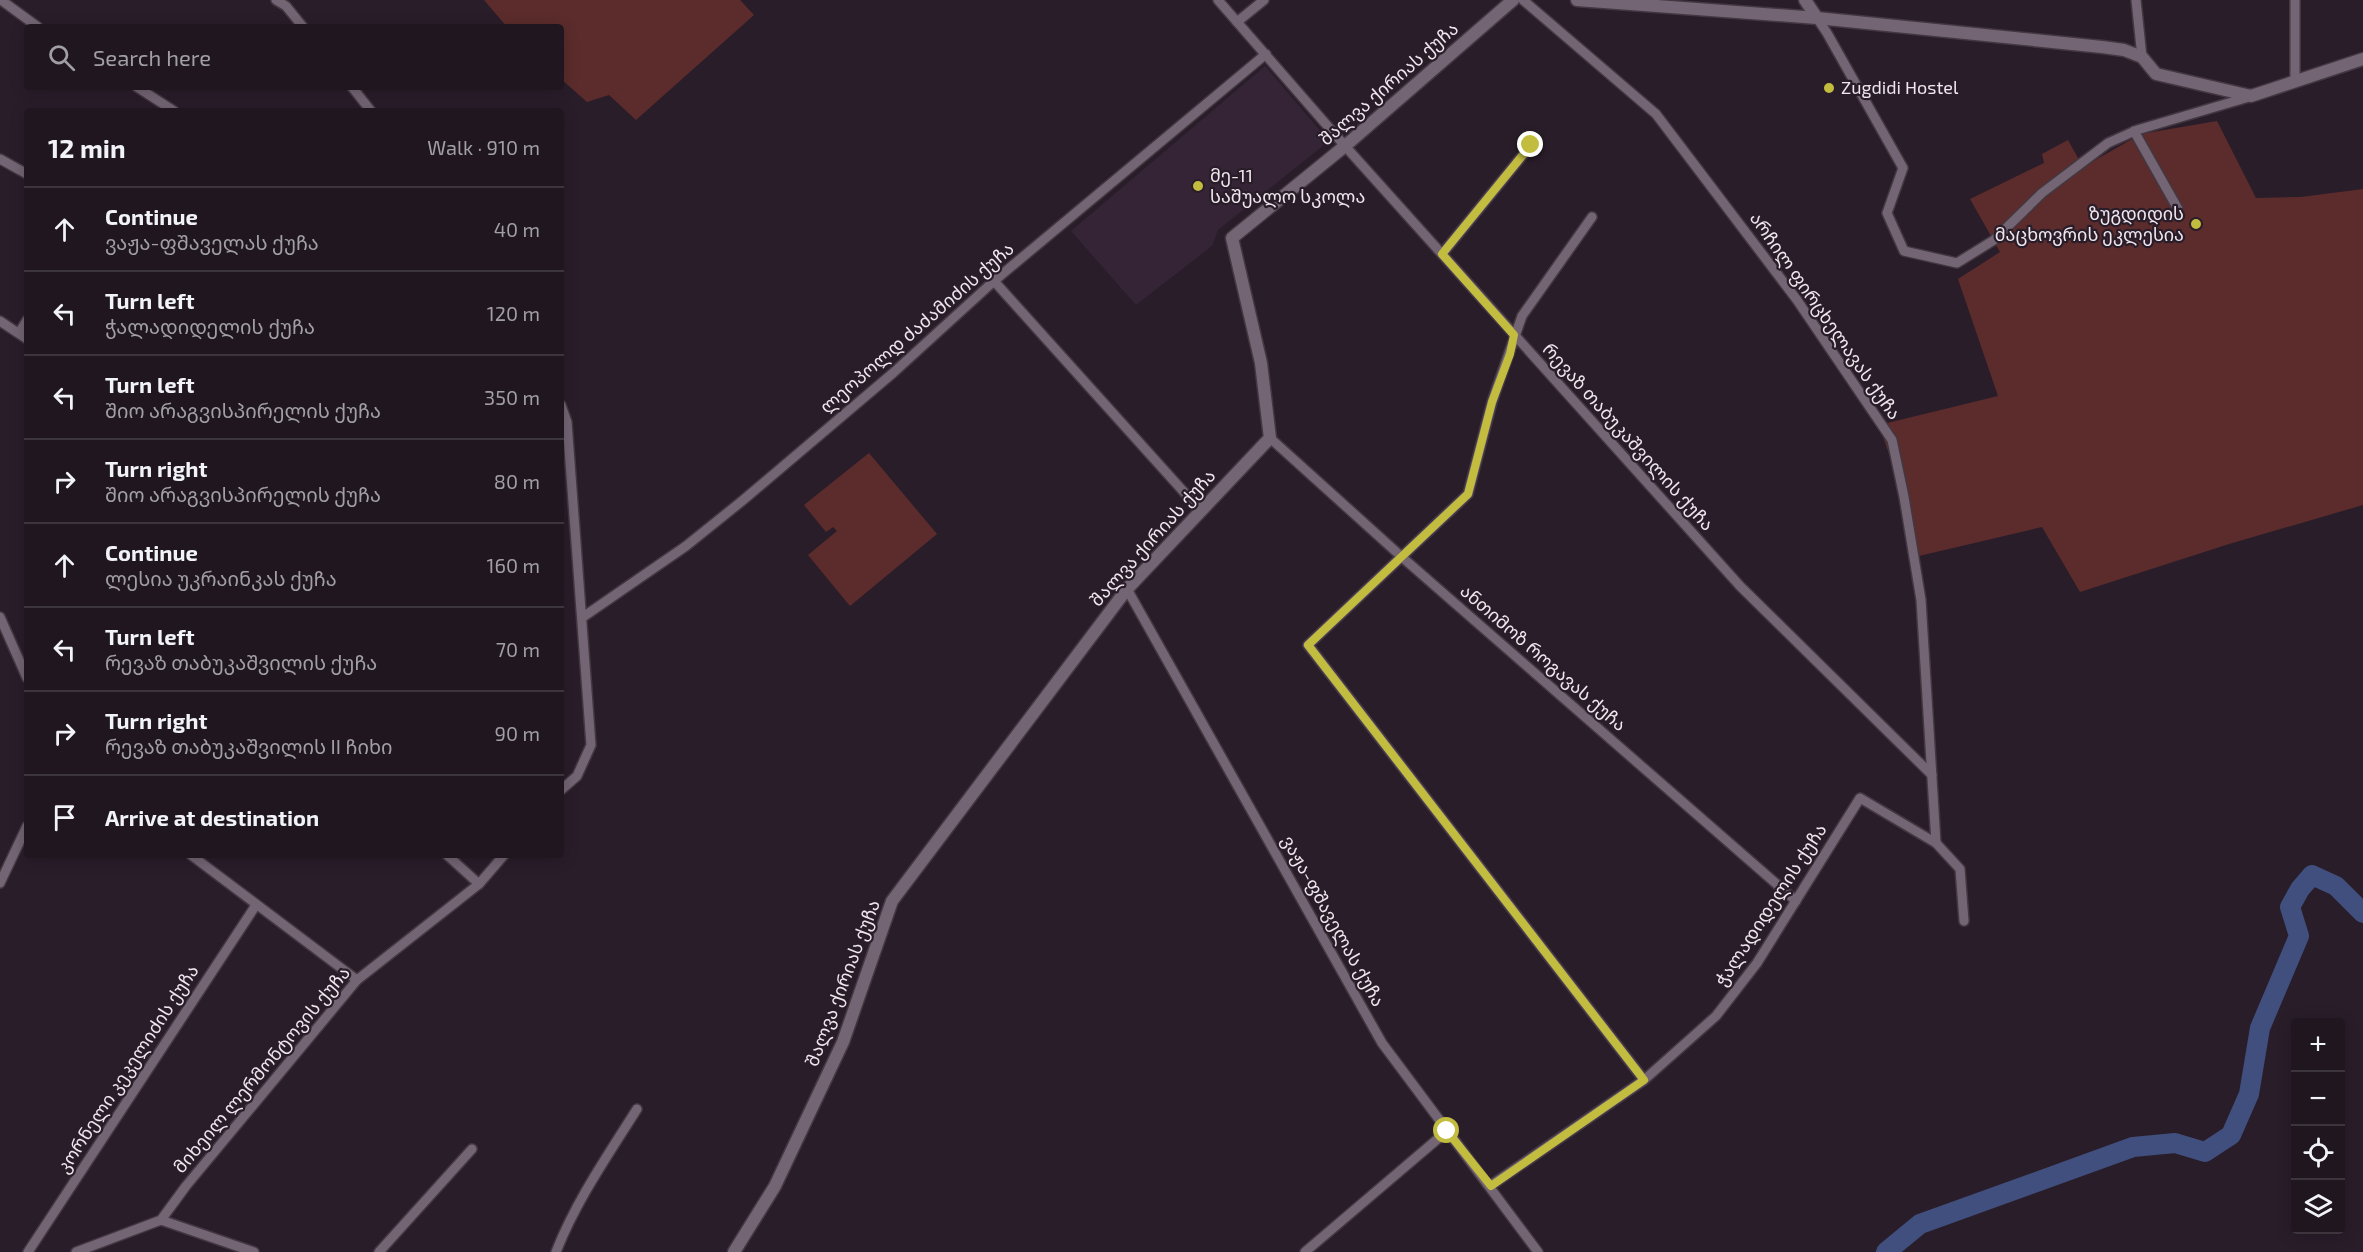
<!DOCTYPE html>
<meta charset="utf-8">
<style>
body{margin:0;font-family:"Exo 2","Noto Sans Georgian",sans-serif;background:#2c232c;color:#f1f3f6}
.controls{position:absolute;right:18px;bottom:18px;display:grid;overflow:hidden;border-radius:6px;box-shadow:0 3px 15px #0003}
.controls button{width:54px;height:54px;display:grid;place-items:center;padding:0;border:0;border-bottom:2px solid #3c353d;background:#1f161f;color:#f1f3f6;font:30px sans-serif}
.stop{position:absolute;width:18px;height:18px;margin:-14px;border:4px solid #c3bd3f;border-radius:50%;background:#fff}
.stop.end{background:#c3bd3f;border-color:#fff;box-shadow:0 2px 6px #0008}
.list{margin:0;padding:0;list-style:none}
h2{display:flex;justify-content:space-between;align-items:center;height:78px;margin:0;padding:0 24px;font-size:26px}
h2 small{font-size:20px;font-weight:400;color:#a19fa4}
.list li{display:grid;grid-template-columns:39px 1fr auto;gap:18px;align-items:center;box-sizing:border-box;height:84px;padding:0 24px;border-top:2px solid #3c353d}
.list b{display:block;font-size:22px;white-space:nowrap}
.list p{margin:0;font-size:20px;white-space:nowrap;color:#a19fa4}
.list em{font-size:20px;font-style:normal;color:#a19fa4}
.icon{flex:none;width:33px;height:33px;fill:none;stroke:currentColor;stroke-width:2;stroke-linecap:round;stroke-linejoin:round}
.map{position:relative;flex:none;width:2363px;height:1252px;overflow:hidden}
.search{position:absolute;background:#1f161f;box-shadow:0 3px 15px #0003;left:24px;top:24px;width:540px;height:66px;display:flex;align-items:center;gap:15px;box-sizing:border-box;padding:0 21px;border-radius:6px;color:#a19fa4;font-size:22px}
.panel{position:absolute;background:#1f161f;box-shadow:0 3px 15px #0003;left:24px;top:108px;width:540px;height:750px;border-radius:6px}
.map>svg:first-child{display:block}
.built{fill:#352436}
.green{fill:#5c2c2c}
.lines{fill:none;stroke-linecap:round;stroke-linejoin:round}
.river{stroke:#404f7e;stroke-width:20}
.street-casing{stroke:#433842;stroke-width:12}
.secondary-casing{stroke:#433842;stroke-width:15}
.street{stroke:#746574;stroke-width:9}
.secondary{stroke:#746574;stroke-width:12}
.route{stroke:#c3bd3f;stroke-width:8}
.poi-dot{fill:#c3bd3f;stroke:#291d29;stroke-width:2}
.labels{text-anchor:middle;stroke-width:4.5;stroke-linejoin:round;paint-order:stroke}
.street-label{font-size:18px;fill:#efe6ee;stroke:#291d29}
.poi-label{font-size:18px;fill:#efe6ee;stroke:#291d29;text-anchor:start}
</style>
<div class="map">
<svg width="2363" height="1252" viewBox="0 0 2363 1252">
<rect width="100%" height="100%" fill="#291d29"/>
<polygon class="built" points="1265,66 1329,141 1218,230 1212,246 1136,305 1071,231"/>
<g class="green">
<polygon points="484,0 740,0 754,15 636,120 609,95 587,102 561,79 561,27 507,27"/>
<polygon points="2217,121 2256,198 2301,197 2363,189 2363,505 2229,544 2080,592 2042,527 1919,556 1902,492 1879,425 1998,396 1958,279 2000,252 1970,199 2044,163 2042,154 2068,140 2083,167 2141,134"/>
<polygon points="869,453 937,534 850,606 808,555 837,531 833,527 826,532 804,505"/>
</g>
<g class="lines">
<polyline class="river" points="1886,1252 1920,1224 2133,1147 2175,1143 2205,1152 2231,1135 2249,1094 2260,1028 2299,936 2290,907 2300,889 2312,875 2336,886 2363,913"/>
<g class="street-casing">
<g id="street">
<polyline points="1,0 38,27"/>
<polyline points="276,0 286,6 303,27"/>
<polyline points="1218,0 1345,146 1740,586 1932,775"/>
<polyline points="1523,0 1656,114 1797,300 1892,440 1904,497 1921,600 1936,843"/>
<polyline points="2136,0 2142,57"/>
<polyline points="1817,18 1827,33 1903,168 1887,213 1904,251 1957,263 1994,240 2042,193 2108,143 2137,130 2249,97"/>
<polyline points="1237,22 1264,0"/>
<polyline points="2295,82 2295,0"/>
<polyline points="137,87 174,111"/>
<polyline points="352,87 371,111"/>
<polyline points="2134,131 2178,209"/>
<polyline points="0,159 27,174"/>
<polyline points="1592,217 1522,316 1492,402 1468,494 1308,645 1644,1080"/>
<polyline points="1442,254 1531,145"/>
<polyline points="994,281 1201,511"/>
<polyline points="0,321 27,339"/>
<polyline points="19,333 27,320"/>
<polyline points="561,405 567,422 591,745 577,776 561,790"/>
<polyline points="1270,438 1403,558 1796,901"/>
<polyline points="1127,589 1382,1043 1538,1252"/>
<polyline points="0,617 27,678"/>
<polyline points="583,617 686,546 742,501 893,373 994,281 1266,54"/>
<polyline points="191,855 357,980"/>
<polyline points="447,855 479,884"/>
<polyline points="0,883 27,826"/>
<polyline points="1490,1186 1644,1080 1716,1016 1757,963 1860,798 1936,843 1960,869 1964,921"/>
<polyline points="161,1220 186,1186 357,980 479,884 504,855"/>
<polyline points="28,1252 256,905"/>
<polyline points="76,1252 161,1220 254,1252"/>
<polyline points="379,1252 472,1149"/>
<path d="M556,1252C576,1201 608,1155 637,1109"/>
<polyline points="1305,1252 1447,1131"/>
</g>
</g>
<g class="secondary-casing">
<g id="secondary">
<polyline points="1577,0 1817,18 2102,47 2124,50 2142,57 2156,74 2251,96 2363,59"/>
<polyline points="1805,0 1817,18"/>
<polyline points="734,1252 775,1186 843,1042 892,901 1127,589 1270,438 1261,363 1232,238 1345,146 1513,0"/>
</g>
</g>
<use href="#street" class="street"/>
<use href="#secondary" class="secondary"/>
</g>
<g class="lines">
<polyline class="route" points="1447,1131 1491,1186 1644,1080 1308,645 1468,494 1492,402 1510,354 1514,335 1442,254 1531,145"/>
</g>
<g class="poi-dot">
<circle cx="1829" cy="88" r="6"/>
<circle cx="1198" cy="186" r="6"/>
<circle cx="2196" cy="224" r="6"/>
</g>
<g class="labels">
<g class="street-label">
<text transform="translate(1389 84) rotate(-41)" y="6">შალვა ქირიას ქუჩა</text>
<text transform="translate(1825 316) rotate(55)" y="6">არჩილ ფირცხელავას ქუჩა</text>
<text transform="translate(917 328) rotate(-41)" y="6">ლეოპოლდ ძაძამიძის ქუჩა</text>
<text transform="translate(1628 437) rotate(48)" y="6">რევაზ თაბუკაშვილის ქუჩა</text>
<text transform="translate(1153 538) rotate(-48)" y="6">შალვა ქირიას ქუჩა</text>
<text transform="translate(1543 658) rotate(41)" y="6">ანთიმოზ როგავას ქუჩა</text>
<text transform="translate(1771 905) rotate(-57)" y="6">ჭალადიდელის ქუჩა</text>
<text transform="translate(1333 921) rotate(61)" y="6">ვაჟა-ფშაველას ქუჩა</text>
<text transform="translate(843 983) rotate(-69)" y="6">შალვა ქირიას ქუჩა</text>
<text transform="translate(128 1069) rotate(-57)" y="6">კორნელი კეკელიძის ქუჩა</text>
<text transform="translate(262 1070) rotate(-50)" y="6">მიხეილ ლერმონტოვის ქუჩა</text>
</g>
<g class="poi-label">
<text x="1841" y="94">Zugdidi Hostel</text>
<text x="1210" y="182">მე-11<tspan x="1210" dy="21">საშუალო სკოლა</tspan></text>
<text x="2184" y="220" text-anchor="end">ზუგდიდის<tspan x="2184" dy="21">მაცხოვრის ეკლესია</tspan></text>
</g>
</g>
</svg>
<div class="controls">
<button>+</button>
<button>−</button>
<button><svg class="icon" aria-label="locate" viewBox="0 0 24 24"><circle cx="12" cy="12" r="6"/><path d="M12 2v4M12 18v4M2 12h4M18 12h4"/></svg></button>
<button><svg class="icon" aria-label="layers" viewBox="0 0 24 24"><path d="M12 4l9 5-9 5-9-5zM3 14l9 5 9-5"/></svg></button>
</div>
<div class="stop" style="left:1447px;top:1131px"></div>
<div class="stop end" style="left:1531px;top:145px"></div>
<div class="search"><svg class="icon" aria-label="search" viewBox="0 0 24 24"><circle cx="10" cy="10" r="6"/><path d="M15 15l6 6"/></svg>Search here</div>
<section class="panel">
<h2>12 min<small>Walk · 910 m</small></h2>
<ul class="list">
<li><svg class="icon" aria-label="ahead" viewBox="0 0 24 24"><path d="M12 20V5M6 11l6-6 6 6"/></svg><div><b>Continue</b><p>ვაჟა-ფშაველას ქუჩა</p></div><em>40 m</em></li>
<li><svg class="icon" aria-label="left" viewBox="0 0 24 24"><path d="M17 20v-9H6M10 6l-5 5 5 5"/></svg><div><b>Turn left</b><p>ჭალადიდელის ქუჩა</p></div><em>120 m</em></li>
<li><svg class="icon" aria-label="left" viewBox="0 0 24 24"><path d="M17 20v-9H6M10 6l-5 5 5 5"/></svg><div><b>Turn left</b><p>შიო არაგვისპირელის ქუჩა</p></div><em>350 m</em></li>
<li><svg class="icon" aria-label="right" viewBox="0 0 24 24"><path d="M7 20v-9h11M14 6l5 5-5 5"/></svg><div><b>Turn right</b><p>შიო არაგვისპირელის ქუჩა</p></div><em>80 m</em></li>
<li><svg class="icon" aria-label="ahead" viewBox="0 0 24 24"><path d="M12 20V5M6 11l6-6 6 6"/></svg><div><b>Continue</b><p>ლესია უკრაინკას ქუჩა</p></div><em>160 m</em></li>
<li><svg class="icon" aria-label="left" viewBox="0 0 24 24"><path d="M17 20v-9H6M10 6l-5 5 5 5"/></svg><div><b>Turn left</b><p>რევაზ თაბუკაშვილის ქუჩა</p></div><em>70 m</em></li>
<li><svg class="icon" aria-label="right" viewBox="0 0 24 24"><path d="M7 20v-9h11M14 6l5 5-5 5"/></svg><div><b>Turn right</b><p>რევაზ თაბუკაშვილის II ჩიხი</p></div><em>90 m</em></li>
<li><svg class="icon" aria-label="arrive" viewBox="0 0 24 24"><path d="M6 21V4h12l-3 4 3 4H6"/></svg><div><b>Arrive at destination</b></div></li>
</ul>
</section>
</div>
